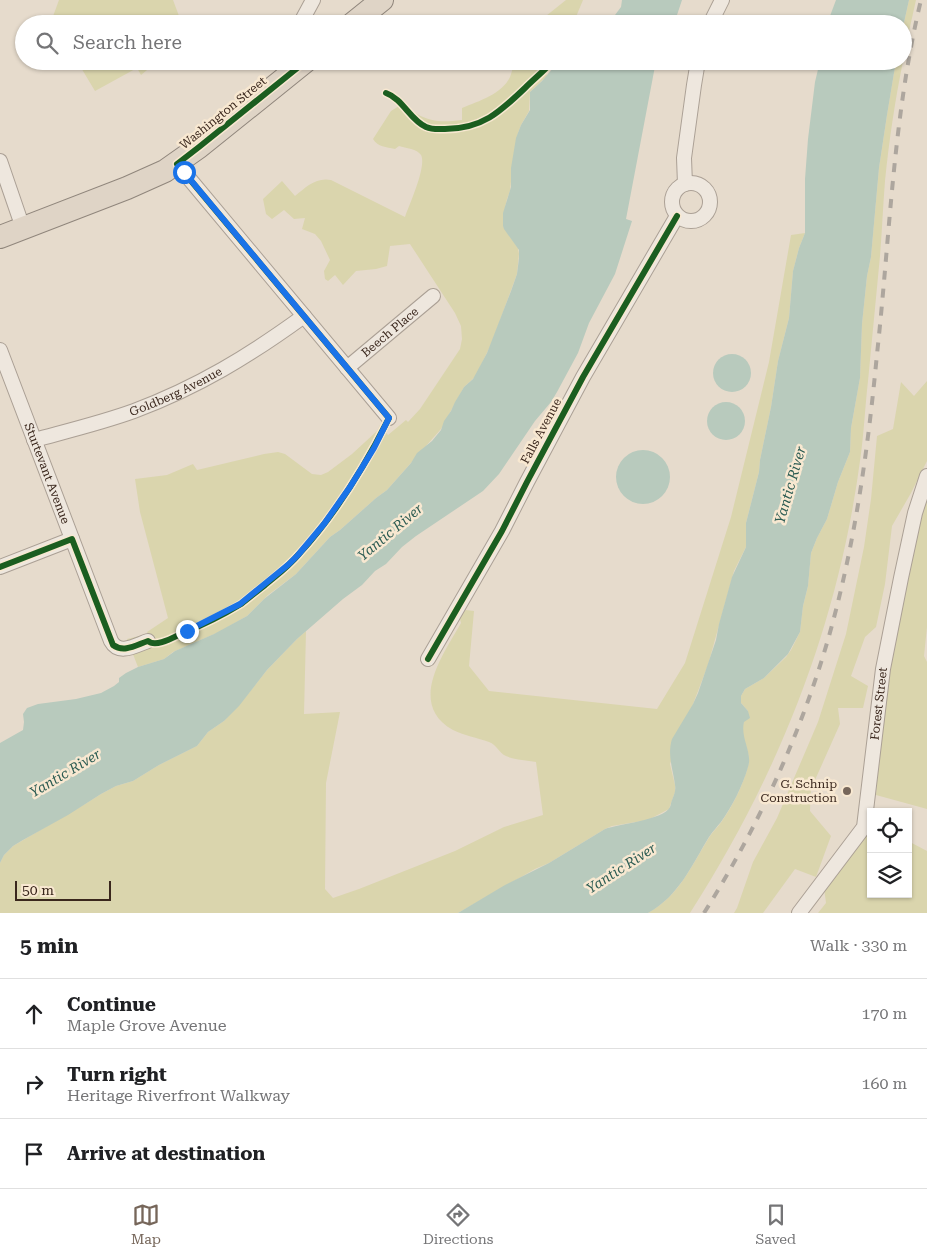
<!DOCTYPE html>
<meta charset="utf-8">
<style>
body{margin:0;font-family:"Roboto Serif",serif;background:#f6f6f6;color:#202124}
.controls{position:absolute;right:15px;bottom:15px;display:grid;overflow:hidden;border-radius:0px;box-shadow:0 1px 4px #0004}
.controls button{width:45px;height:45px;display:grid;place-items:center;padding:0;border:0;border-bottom:1px solid #e0e0e0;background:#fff;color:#202124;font:25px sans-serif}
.scale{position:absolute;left:15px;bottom:12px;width:96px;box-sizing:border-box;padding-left:5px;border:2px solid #3a271d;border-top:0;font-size:14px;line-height:18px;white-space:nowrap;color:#3a271d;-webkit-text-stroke:4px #f8e8d1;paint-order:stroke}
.stop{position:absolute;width:15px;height:15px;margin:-11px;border:4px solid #1a73e8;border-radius:50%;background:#fff}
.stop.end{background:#1a73e8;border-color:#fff;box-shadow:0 1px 5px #0008}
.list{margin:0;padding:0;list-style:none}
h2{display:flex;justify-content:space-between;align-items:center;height:65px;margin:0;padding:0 20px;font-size:21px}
h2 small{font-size:16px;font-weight:400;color:#757577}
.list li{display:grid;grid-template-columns:32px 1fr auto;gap:15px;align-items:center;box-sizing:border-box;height:70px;padding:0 20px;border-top:1px solid #e0e0e0}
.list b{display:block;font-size:19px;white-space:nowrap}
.list p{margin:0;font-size:16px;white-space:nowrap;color:#757577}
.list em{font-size:16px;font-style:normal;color:#757577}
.icon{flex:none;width:28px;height:28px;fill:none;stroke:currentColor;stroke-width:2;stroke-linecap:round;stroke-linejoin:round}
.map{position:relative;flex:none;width:927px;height:913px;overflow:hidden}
.search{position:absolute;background:#fff;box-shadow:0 1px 4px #0004;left:15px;right:15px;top:15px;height:55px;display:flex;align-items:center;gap:12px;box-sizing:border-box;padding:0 18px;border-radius:28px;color:#757577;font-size:19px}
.sheet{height:275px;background:#fff}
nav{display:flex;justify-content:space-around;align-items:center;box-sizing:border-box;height:70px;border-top:1px solid #e0e0e0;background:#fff;font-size:14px;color:#757577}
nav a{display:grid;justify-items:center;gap:2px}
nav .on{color:#76665a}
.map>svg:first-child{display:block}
.green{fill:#dad5ad}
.water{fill:#b8cabd}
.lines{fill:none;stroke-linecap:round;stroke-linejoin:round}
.minor-casing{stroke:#aba095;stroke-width:16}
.trunk-casing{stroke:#90867c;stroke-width:24}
.minor{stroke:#eee7de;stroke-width:14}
.trunk{stroke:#dfd4c6;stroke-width:22}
.rail{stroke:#ada69e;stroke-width:4;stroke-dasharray:9 9;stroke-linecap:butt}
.cycleway-casing{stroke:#f8e8d1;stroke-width:9}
.cycleway{stroke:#1b5e20;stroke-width:6}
.route{stroke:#1a73e8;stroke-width:6}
.poi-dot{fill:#76665a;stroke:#f8e8d1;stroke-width:2}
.labels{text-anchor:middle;stroke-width:5;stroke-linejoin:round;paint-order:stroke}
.street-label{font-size:12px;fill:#3a271d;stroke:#f8e8d1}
.poi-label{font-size:12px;fill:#3a271d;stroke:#f8e8d1;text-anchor:end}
.water-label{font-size:14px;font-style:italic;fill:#2b5b52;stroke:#f8e8d1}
</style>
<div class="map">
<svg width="927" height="913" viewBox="0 0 927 913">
<rect width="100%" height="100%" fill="#e6dbcc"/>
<g class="green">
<polygon points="59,0 173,0 182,24 55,24 52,19"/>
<polygon points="566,0 583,0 573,24 536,24"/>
<polygon points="909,0 916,0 903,58 903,27"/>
<polygon points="77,61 158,61 141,75 137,68 95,91"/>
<path d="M515,61H542L547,76L530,92L529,111L521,125L518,133L513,162L510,191L507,199L503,217V226L518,248L519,254L517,274L492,342L476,376L464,387L441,429L387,490L376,498L340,530L330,537L296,574L268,595L247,616L219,632L173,652L164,659L138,667L127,639L148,634L147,632L168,618L140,512L135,479L167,475L193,464L197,470L264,454L278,452L285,454L312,474L321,475L328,472L352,454L377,431L380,425L388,435L406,420L408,422L420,409L460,349L462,339L461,326L455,313L410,244L390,246L387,266L376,269L356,271L343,285L335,275L328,281L325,279L324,271L330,260L321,241L315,234L302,229L305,218L294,219L284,210L272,219L266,214L263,199L282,181L295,196C306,187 316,177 331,180L405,217C409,205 427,166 421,155C417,149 406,148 399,146L395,149C386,147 378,147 373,139L391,111L404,103C409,107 412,111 417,114C433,123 445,122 462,120V108C479,101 502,94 510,77C512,72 513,66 515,61Z"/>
<path d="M896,61H903C895,101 889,140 885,181C883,206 882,231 880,256C876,298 872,339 868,381C865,407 864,434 860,461C838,625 779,774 690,913H648C680,895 691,866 710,836C713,831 718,827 722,821C732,807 744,783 748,766C752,754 742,741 742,729C743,723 746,717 748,711L741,703V696L745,689L764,678L786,657L791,650L800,632L803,606L808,586L811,553L817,538L827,519L838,482L850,452L851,428L860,378L862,324L867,276L871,257L879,168L887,115Z"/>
<path d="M805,233L799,248L793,271L789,318L778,361L771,407L760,460L759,472L746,523V547L734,571L708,665L670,764L675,785V792L669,809L648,820L612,826L605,829L549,863L535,869L458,913H0V863L4,855L13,846L85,804L101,794L116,786L133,781L159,765L197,746L208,732L224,721L248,694L267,670L297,639L306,631L304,714L340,712L326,783L325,889L333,898L359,889L455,851L504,827L543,815L536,762C527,760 514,760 506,756C499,753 497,745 489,742C478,738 463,735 453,730C407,704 443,655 461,623L459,615L466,610L474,611L469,666L489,691L657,709L685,663L731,517L769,362L791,235Z"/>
<polygon points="927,381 927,461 911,493 892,526 885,584 876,627 865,637 851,676 868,686 863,708 838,708 840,724 811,789 810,811 831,836 816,877 795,869 763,913 734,913 737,908 753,862 777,818 818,722 846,634 864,547 871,499 877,436 893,429 901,382 914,396"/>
<polygon points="927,498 927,627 924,656 927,662 927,809 876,795 882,711 912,546"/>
<polygon points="871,828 871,894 908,894 908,841 927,851 927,913 818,913 826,903 824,888"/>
</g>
<g class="water">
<polygon points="622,0 682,0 674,24 617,24 615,15 621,7"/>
<polygon points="836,0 909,0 903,27 903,24 827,24"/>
<polygon points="559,61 656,61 626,219 632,221 615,274 589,323 578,353 557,392 551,402 535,421 499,474 483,491 416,536 402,547 386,564 375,571 362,585 343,599 297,639 267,670 239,706 224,721 208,732 197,746 159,765 133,781 116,786 101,794 68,815 23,840 13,846 4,855 0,863 0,743 23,730 24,722 23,714 27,708 38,704 76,699 101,693 114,686 119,682 119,678 126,673 138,667 164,659 175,651 214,634 247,616 264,599 296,574 330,537 340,530 376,498 387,490 411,463 417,453 432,441 441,430 444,421 451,411 455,402 464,387 473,379 487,353 511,291 517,274 519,258 519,250 504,229 503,226 503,213 511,187 511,168 516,138 521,125 530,110 530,92 542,81"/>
<path d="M820,61H896L887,115L879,168L871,257L867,276L862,324L860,378L851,428L850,452L838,482L827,519L817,538L811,553L808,586L803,606L800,632L788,654L764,678L745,689L741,696V703L748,711L750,718L744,722C740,738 753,753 748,767C743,785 732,807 721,822C717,827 713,831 709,837C692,865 679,896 648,913H458L505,885L549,863L605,829C618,824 664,820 670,807C671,805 671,802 672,800C674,795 676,791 675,785C673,769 667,755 672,739L693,704L698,693L716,640L719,624L732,577L746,547V523L759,472L760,460L771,407L778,361L789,318L793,271L799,248L805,233V179L808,139L815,82Z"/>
<circle cx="732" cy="373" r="19"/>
<circle cx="726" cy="421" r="19"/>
<circle cx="643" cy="477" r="27"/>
</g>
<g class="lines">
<g class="minor-casing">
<g id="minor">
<polyline points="300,24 313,0"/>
<polyline points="710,24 722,0"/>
<polyline points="0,161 23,228"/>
<polyline points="177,164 389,418"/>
<circle cx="691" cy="202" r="19"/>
<polyline points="685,184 684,158 694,85 698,61"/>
<path id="s1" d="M0,350L111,641C119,656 136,645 148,641"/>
<path id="s2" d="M347,368L433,296"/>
<path id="s3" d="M34,440C67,431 101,423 134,411C198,387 249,356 304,316"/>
<polyline points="0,567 72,539"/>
<polyline points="428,659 502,531 527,482 583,377 677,216"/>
<path id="s4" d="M799,913L864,827L883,669L901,578L915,513L927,476"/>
</g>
</g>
<g class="trunk-casing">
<g id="trunk">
<polyline points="352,24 382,0"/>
<polyline points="0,237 127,188 165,171 199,147 306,61"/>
</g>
</g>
<use href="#minor" class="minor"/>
<use href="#trunk" class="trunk"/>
<path class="rail" d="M704,913C758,827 801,734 829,636C855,544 868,449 877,354C890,236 893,116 921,0"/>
<g class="cycleway-casing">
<g id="cycleway">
<path d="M386,93C403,99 410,120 426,127C433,130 439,129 445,129C482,129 500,112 525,88C534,79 544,71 553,61"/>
<path d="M0,567L72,539L113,645C124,653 136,645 148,641C156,648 174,637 183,633C203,625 223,615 241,604C249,598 257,591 265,585C277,575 289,566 299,554C335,515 365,466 389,418L177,164L199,147L306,61"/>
<polyline points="428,659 502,531 527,482 583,377 677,216"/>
</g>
</g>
<use href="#cycleway" class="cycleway"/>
</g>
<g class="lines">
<polyline class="route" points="184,172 389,418 374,448 350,487 324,524 298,555 289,564 240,604 187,631"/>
</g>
<circle class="poi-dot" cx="847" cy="791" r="5"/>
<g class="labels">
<g class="street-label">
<text transform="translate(223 113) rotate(-39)" y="4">Washington Street</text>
<text dy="4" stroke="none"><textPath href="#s2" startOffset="56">Beech Place</textPath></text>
<text dy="4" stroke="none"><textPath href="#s3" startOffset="150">Goldberg Avenue</textPath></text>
<text transform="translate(541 431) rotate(-62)" y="4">Falls Avenue</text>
<text dy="4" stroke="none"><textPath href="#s1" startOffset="132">Sturtevant Avenue</textPath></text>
<text dy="4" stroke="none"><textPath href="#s4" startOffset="232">Forest Street</textPath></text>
</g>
<g class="poi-label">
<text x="837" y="788">G. Schnip<tspan x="837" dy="14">Construction</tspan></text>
</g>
<g class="water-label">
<text transform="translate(790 485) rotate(-74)" y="5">Yantic River</text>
<text transform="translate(390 532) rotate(-40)" y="5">Yantic River</text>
<text transform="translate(65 773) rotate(-31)" y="5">Yantic River</text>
<text transform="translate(621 868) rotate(-33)" y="5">Yantic River</text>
</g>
</g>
</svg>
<div class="controls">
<button><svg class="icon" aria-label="locate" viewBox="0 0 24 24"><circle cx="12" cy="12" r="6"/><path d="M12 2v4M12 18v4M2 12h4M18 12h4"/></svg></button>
<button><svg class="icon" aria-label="layers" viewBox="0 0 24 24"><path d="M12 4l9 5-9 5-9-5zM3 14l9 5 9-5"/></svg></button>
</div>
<div class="scale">50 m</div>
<div class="stop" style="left:184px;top:172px"></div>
<div class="stop end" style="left:187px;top:631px"></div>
<div class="search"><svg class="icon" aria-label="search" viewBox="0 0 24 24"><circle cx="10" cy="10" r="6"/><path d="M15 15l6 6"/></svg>Search here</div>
</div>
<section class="sheet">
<h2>5 min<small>Walk · 330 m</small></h2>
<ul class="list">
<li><svg class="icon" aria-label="ahead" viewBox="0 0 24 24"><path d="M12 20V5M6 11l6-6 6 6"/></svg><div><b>Continue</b><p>Maple Grove Avenue</p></div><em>170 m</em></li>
<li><svg class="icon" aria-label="right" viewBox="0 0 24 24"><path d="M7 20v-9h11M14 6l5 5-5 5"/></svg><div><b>Turn right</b><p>Heritage Riverfront Walkway</p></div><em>160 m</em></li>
<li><svg class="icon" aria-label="arrive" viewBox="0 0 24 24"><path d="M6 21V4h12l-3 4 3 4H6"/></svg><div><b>Arrive at destination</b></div></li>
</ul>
</section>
<nav>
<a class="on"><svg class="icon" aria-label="map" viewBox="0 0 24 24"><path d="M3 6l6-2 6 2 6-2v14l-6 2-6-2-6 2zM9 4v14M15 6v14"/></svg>Map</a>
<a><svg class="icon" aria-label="directions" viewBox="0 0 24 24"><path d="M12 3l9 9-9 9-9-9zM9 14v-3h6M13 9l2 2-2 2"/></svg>Directions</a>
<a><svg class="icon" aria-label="saved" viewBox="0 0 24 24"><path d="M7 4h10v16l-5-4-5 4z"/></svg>Saved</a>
</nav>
